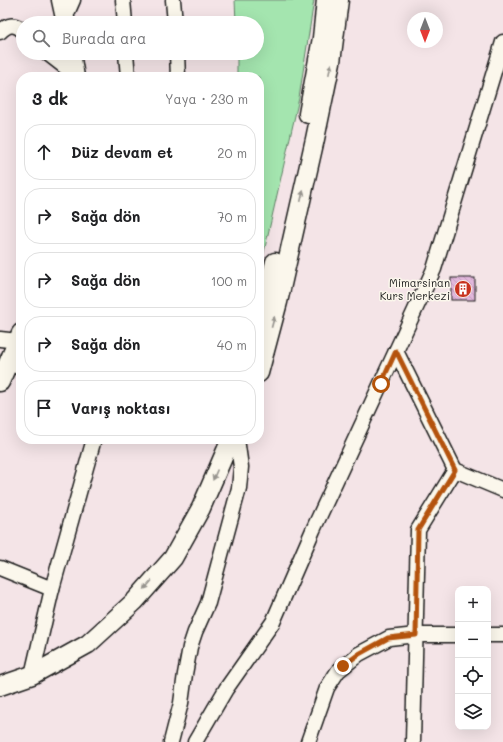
<!DOCTYPE html>
<html lang="tr">
<meta charset="utf-8">
<style>
body{margin:0;font-family:Mali,sans-serif;background:#f6f6f6;color:#202124}
.controls{position:absolute;right:12px;bottom:12px;display:grid;overflow:hidden;border-radius:8px;box-shadow:0 4px 16px #0002}
.controls button{width:36px;height:36px;display:grid;place-items:center;padding:0;border:0;border-bottom:1px solid #e0e0e0;background:#fff;color:#202124;font:20px sans-serif}
.compass{position:absolute;left:407px;top:12px;width:36px;height:36px;border-radius:50%;background:#fff;box-shadow:0 4px 16px #0002;rotate:180deg}
.stop{position:absolute;width:12px;height:12px;margin:-9px;border:3px solid #b45309;border-radius:50%;background:#fff}
.stop.end{background:#b45309;border-color:#fff;box-shadow:0 1px 4px #0008}
.list{margin:0;padding:0;list-style:none}
h2{display:flex;justify-content:space-between;align-items:center;height:52px;margin:0;padding:0 16px;font-size:17px}
h2 small{font-size:13px;font-weight:400;color:#757577}
.list li{display:grid;grid-template-columns:26px 1fr auto;gap:12px;align-items:center;box-sizing:border-box;height:56px;margin:0 8px 8px;padding:0 8px;border:1px solid #e0e0e0;border-radius:16px}
.list b{display:block;font-size:15px;white-space:nowrap}
.list em{font-size:13px;font-style:normal;color:#757577}
.icon{flex:none;width:22px;height:22px;fill:none;stroke:currentColor;stroke-width:2;stroke-linecap:round;stroke-linejoin:round}
.map{position:relative;flex:none;width:503px;height:742px;overflow:hidden}
.search{position:absolute;background:#fff;box-shadow:0 4px 16px #0002;left:16px;top:16px;width:248px;height:44px;display:flex;align-items:center;gap:10px;box-sizing:border-box;padding:0 14px;border-radius:22px;color:#757577;font-size:15px}
.panel{position:absolute;background:#fff;box-shadow:0 4px 16px #0002;left:16px;top:72px;width:248px;height:372px;border-radius:16px}
.map>svg:first-child{display:block}
.green{fill:#a4e5af;stroke:#608066}
.building{fill:url(#building-back-hatch);stroke:#1c1c1c}
.lines{fill:none;stroke-linecap:round;stroke-linejoin:round}
.minor-casing{stroke:#1c1c1c;stroke-width:17}
.tertiary-casing{stroke:#1c1c1c;stroke-width:21}
.minor{stroke:#fbf7ec;stroke-width:14}
.tertiary{stroke:#fbf7ec;stroke-width:18}
.oneway{fill:#97948e}
.route{stroke:#b45309;stroke-width:5}
.labels{text-anchor:middle;stroke-width:3;stroke-linejoin:round;paint-order:stroke}
.poi-label{font-size:11px;fill:#1c1c1c;stroke:#fbf7ec;text-anchor:end}
</style>
<div class="map">
<svg width="503" height="742" viewBox="0 0 503 742">
<defs>
<pattern id="building-back-hatch" width="6" height="6" patternUnits="userSpaceOnUse"><rect width="6" height="6" fill="#e2b7dc"/><path d="M-1 5l2 2M0 0l6 6M5-1l2 2" fill="none" stroke="#c19dbc"/></pattern>
</defs>
<rect width="100%" height="100%" fill="#f4e4e7"/>
<filter id="ink" filterUnits="userSpaceOnUse"><feTurbulence type="fractalNoise" baseFrequency=".025" numOctaves="2"/><feDisplacementMap in="SourceGraphic" scale="8" xChannelSelector="R" yChannelSelector="G"/><feConvolveMatrix kernelMatrix="1 2 1 2 8 2 1 2 1" color-interpolation-filters="sRGB"/></filter>
<g filter="url(#ink)">
<polygon class="green" points="235,0 314,0 299,98 259,274 259,77 237,77 237,53 257,53 257,23 236,23"/>
<rect class="building" x="451" y="278" width="24" height="22"/>
<g class="lines">
<g class="minor-casing">
<g id="minor">
<polyline points="123,0 125,23"/>
<polyline points="173,0 175,23"/>
<polyline points="65,18 73,0"/>
<path d="M0,32C8,24 15,23 23,31"/>
<polyline points="47,53 74,74"/>
<polyline points="126,53 128,77"/>
<polyline points="177,53 178,77"/>
<polyline points="0,339 18,341"/>
<polyline points="396,351 455,470 503,490"/>
<polyline points="9,360 21,369"/>
<polyline points="0,568 52,589"/>
<polyline points="488,635 503,635"/>
<polyline points="32,675 52,589 94,439"/>
<polyline points="171,742 181,703 185,674 190,647 195,632 208,603 239,488 241,467 237,439"/>
<polyline points="195,742 226,689 273,622 313,530 434,269 503,42"/>
<polyline points="308,742 327,688 338,671 359,654 389,638 416,635 458,635"/>
<polyline points="413,742 418,530 455,470"/>
</g>
</g>
<g class="tertiary-casing">
<g id="tertiary">
<polyline points="61,0 66,23"/>
<polyline points="71,53 75,77"/>
<polyline points="308,114 322,38 326,0"/>
<polyline points="259,327 275,262"/>
<polyline points="259,373 278,302 315,139 331,62 339,0"/>
<polyline points="0,382 21,333"/>
<polyline points="0,686 32,675 88,644 135,601 173,558 201,508 231,439"/>
</g>
</g>
<use href="#minor" class="minor"/>
<use href="#tertiary" class="tertiary"/>
</g>
<defs><path id="oneway-solid" d="M-6-.8H1V-3.2L6.5 0L1 3.2V.8H-6Z"/></defs>
<g class="oneway">
<use href="#oneway-solid" transform="translate(330 69) rotate(-78)"/>
<use href="#oneway-solid" transform="translate(302 196) rotate(-77)"/>
<use href="#oneway-solid" transform="translate(273 322) rotate(-75)"/>
<use href="#oneway-solid" transform="translate(215 475) rotate(113)"/>
<use href="#oneway-solid" transform="translate(148 585) rotate(131)"/>
</g>
</g>
<g class="lines" filter="url(#ink)">
<polyline class="route" points="343,666 359,654 388,638 416,635 418,530 455,470 396,351 381,384"/>
</g>
<defs>
<g id="building-disc" transform="scale(0.9)"><circle r="9.5" fill="#c8321e" stroke="#fbf7ec"/><path d="M-4-6H4V6H1V3H-1V6H-4ZM-2.5-4.3h1.7v1.8h-1.7ZM.8-4.3h1.7v1.8H.8ZM-2.5-1h1.7V.8h-1.7ZM.8-1h1.7V.8H.8Z" fill="#fff"/></g>
</defs>
<g fill-rule="evenodd">
<use href="#building-disc" x="463" y="289"/>
</g>
<g class="labels">
<g class="poi-label">
<text x="450" y="287">Mimarsinan<tspan x="450" dy="13">Kurs Merkezi</tspan></text>
</g>
</g>
</svg>
<div class="controls">
<button>+</button>
<button>−</button>
<button><svg class="icon" aria-label="locate" viewBox="0 0 24 24"><circle cx="12" cy="12" r="6"/><path d="M12 2v4M12 18v4M2 12h4M18 12h4"/></svg></button>
<button><svg class="icon" aria-label="layers" viewBox="0 0 24 24"><path d="M12 4l9 5-9 5-9-5zM3 14l9 5 9-5"/></svg></button>
</div>
<svg class="compass" viewBox="-18 -18 36 36"><path d="M0-13l5 13h-10z" fill="#e53935"/><path d="M0 13l5-13h-10z" fill="#757577"/></svg>
<div class="stop" style="left:381px;top:384px"></div>
<div class="stop end" style="left:343px;top:666px"></div>
<div class="search"><svg class="icon" aria-label="search" viewBox="0 0 24 24"><circle cx="10" cy="10" r="6"/><path d="M15 15l6 6"/></svg>Burada ara</div>
<section class="panel">
<h2>3 dk<small>Yaya · 230 m</small></h2>
<ul class="list">
<li><svg class="icon" aria-label="ahead" viewBox="0 0 24 24"><path d="M12 20V5M6 11l6-6 6 6"/></svg><div><b>Düz devam et</b></div><em>20 m</em></li>
<li><svg class="icon" aria-label="right" viewBox="0 0 24 24"><path d="M7 20v-9h11M14 6l5 5-5 5"/></svg><div><b>Sağa dön</b></div><em>70 m</em></li>
<li><svg class="icon" aria-label="right" viewBox="0 0 24 24"><path d="M7 20v-9h11M14 6l5 5-5 5"/></svg><div><b>Sağa dön</b></div><em>100 m</em></li>
<li><svg class="icon" aria-label="right" viewBox="0 0 24 24"><path d="M7 20v-9h11M14 6l5 5-5 5"/></svg><div><b>Sağa dön</b></div><em>40 m</em></li>
<li><svg class="icon" aria-label="arrive" viewBox="0 0 24 24"><path d="M6 21V4h12l-3 4 3 4H6"/></svg><div><b>Varış noktası</b></div></li>
</ul>
</section>
</div>
